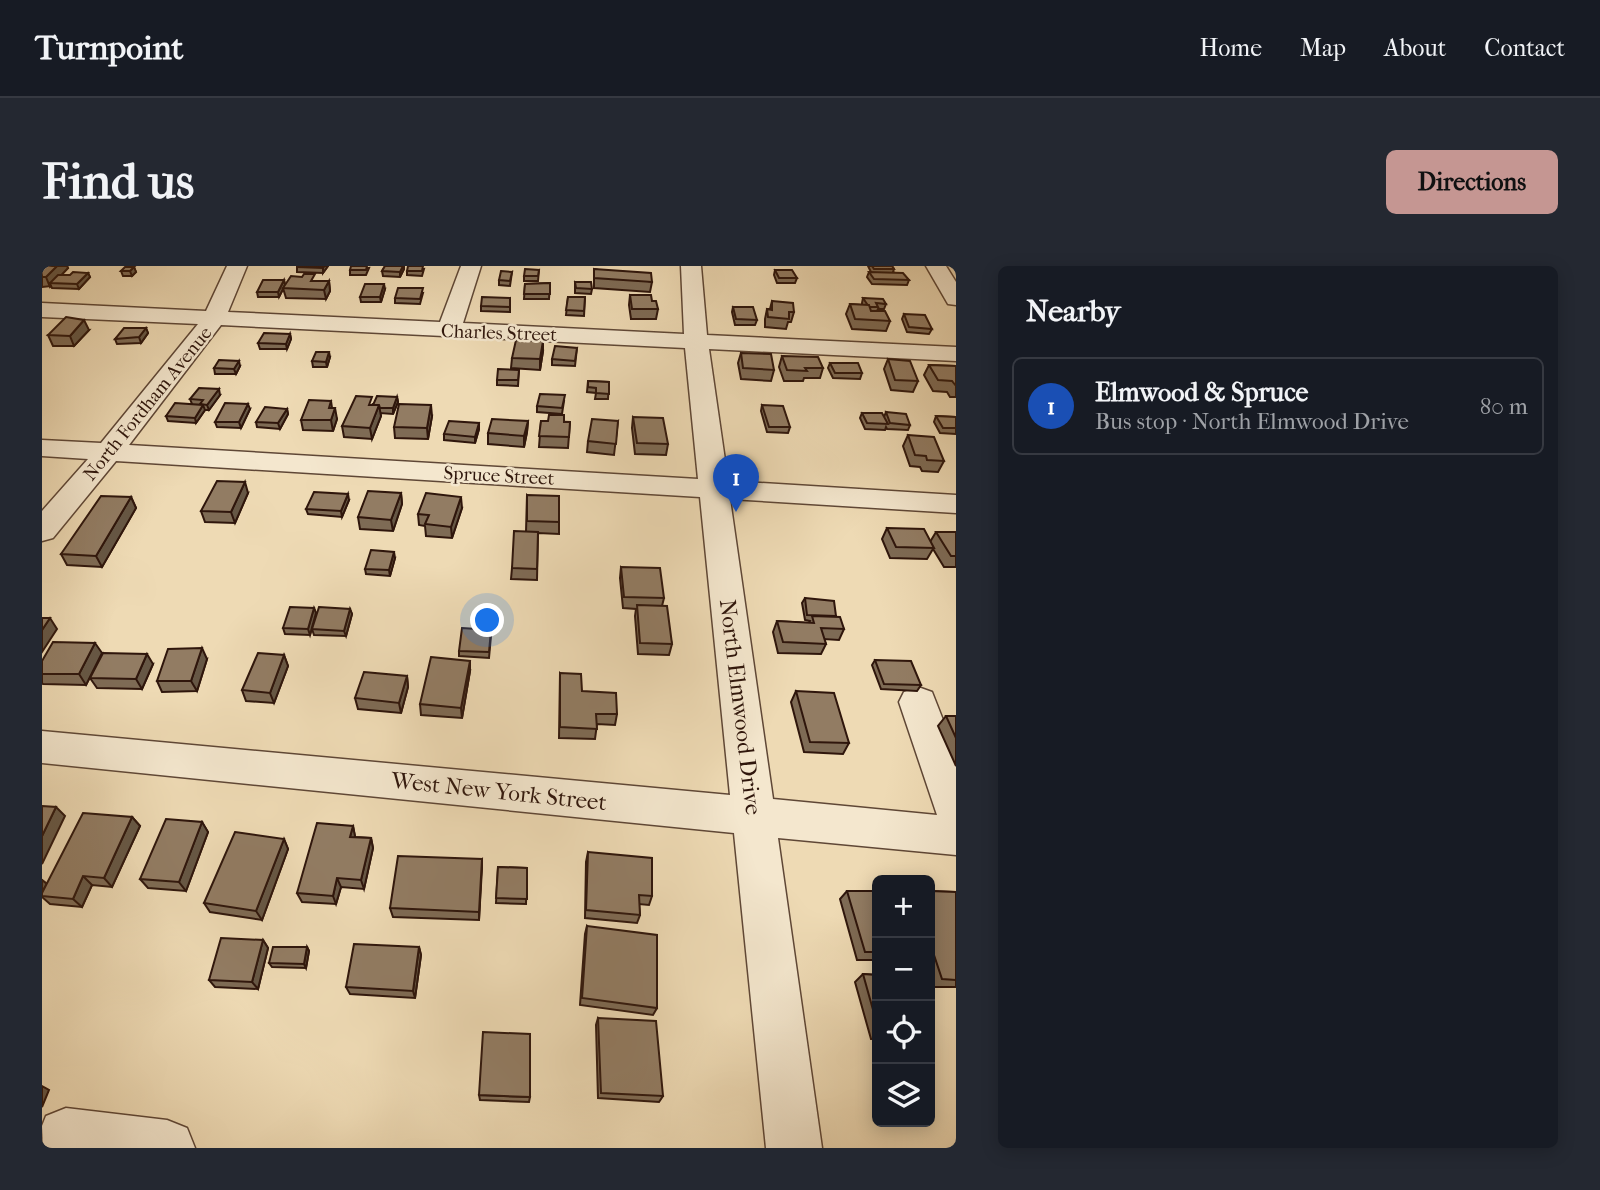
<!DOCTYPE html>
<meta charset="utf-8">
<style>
body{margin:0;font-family:"IM FELL French Canon",serif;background:#242831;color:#f1f3f6}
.controls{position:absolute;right:21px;bottom:21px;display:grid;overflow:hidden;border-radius:10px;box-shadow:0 4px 18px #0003}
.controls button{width:63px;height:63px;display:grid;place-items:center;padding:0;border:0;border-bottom:2px solid #363941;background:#171b24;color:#f1f3f6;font:35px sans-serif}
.you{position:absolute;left:446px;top:355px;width:24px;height:24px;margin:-18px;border:5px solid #fff;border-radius:50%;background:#1a73e8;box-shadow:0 0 0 10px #1a73e833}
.badge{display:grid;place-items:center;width:46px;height:46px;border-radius:50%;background:#c59692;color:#fff;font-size:23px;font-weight:700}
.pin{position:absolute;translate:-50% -58px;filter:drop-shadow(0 2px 4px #0008)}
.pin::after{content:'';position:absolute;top:37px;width:24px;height:21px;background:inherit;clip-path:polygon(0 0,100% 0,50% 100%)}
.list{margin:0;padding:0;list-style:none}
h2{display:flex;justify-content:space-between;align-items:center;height:91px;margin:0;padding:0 28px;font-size:30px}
h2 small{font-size:23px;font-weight:400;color:#9ea1a6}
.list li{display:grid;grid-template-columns:46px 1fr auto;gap:21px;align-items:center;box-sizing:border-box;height:98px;margin:0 14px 14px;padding:0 14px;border:2px solid #363941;border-radius:10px}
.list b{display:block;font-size:26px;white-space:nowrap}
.list p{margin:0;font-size:23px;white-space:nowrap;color:#9ea1a6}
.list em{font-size:23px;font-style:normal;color:#9ea1a6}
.icon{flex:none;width:38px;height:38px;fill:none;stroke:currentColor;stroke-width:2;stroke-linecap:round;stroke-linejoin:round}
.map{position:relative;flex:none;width:914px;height:882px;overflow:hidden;border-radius:10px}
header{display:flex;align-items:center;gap:42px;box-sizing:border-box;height:98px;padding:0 35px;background:#171b24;border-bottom:2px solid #363941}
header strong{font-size:33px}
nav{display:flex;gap:38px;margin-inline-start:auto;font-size:24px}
.intro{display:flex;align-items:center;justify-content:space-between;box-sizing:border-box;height:168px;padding:0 42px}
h1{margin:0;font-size:49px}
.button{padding:18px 32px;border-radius:10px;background:#c59692;color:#111;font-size:24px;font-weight:700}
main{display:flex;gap:42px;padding:0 42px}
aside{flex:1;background:#171b24;border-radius:10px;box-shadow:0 4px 18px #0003}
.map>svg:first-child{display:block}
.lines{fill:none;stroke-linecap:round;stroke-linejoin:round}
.minor-casing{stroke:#5f4736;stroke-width:3}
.minor{fill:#f4e7ce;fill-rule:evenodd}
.wall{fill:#7e6b55;stroke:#2f160c;stroke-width:2}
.shaded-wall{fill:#665745;stroke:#2f160c;stroke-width:2}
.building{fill:#927c63;stroke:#2f160c;stroke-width:2}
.labels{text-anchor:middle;stroke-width:5;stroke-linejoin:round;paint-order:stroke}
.far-street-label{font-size:19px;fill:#2f160c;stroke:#f4e7ce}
.street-label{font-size:23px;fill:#2f160c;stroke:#f4e7ce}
</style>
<header>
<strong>Turnpoint</strong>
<nav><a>Home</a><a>Map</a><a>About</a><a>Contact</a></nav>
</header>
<div class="intro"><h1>Find us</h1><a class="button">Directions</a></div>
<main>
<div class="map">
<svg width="914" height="882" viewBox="0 0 914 882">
<rect width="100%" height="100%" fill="#eedab4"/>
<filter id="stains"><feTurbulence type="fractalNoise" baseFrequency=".00286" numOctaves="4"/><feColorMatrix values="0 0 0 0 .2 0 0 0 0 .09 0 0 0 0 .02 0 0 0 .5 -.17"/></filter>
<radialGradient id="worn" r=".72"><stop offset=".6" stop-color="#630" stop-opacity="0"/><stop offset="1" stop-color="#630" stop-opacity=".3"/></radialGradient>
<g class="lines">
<g class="minor-casing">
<g id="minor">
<path d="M185,0H205L186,46L398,56L419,0H439L421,57L642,68L639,0H659L665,69L914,81V95L667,83L686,215L914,229V247L688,233L731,533L895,549L857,436L862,426L876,421L890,426L914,487V589L736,572L780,882H724L692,567L0,497V465L688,529L658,231L74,195L11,272L0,275V245L46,193L0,190V174L59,177L156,58L0,51V37L164,45ZM179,59L643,82L656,213L87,179Z"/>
<polygon points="884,0 904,0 914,16 914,39 906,38"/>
<polygon points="24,842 125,854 145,862 153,882 1,882 0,860 4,850"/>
</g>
</g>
<use href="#minor" class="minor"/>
</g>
<g class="wall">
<polygon points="0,0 25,0 26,2 19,9 28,9 46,7 48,11 37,23 10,22 9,20 0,21"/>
<polygon points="286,0 281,7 255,6 255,1"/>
<polygon points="343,0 362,0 362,3 358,11 341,10 340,5"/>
<polygon points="826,0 850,0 852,3 851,6 867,14 865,19 830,18 825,11 827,6 829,6"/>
<polygon points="92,1 94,6 90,10 81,10 79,5"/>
<polygon points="327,2 324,9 308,9 308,4"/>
<polygon points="382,3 380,10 365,9 365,5"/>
<polygon points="552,3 610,16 608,26 552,22"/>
<polygon points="497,4 496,15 482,15 482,10"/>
<polygon points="733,4 755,12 753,17 735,17 732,9"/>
<polygon points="470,6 468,20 457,19 457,14"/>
<polygon points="242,14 243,19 237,31 216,31 215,26"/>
<polygon points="274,15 287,15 288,25 284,33 244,32 241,22"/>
<polygon points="533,16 550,23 549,28 533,27"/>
<polygon points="508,17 507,33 482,33 483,18"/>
<polygon points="343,23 339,36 319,36 318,31"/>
<polygon points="381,27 378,38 353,37 353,32"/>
<polygon points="588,29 610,35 616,43 614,53 589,53 587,39"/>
<polygon points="526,31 543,31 542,50 524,49"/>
<polygon points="468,32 468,46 439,45 439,40"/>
<polygon points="821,32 844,38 842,43 836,43 835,45 848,55 844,65 810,63 804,48 808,38 820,39 820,37"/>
<polygon points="730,35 752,46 749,56 746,56 744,63 723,61 723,53 725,43 728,43"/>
<polygon points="691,41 715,54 713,59 693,59 690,46"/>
<polygon points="862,48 890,63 887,68 865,66 860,53"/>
<polygon points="104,62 106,67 99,77 75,78 73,73"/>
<polygon points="47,64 32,80 11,80 6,69"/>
<polygon points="248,68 249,73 245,83 218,83 216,77"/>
<polygon points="535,82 533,100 510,99 510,93"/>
<polygon points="501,85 498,104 469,102 470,92"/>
<polygon points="699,87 732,104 729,115 699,113 696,97"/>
<polygon points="740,90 781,102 778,112 762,112 761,115 742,115 737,101"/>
<polygon points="288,91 285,101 271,101 270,95"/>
<polygon points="846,93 876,115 871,126 849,124 842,103"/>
<polygon points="788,97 820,107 818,113 791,112 786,102"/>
<polygon points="887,99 914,100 914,131 908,131 905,126 891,125 882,109"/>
<polygon points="198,100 194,108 173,108 172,102"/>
<polygon points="477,104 476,120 455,119 455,114"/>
<polygon points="546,115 567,116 566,133 553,133 554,127 545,126"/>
<polygon points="178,129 167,144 163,144 154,157 126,155 124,150 150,138 148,133"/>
<polygon points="355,131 356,136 351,148 338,147 339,150 330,173 302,171 300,160 331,138"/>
<polygon points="289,135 290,142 295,153 291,165 261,164 259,154"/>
<polygon points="522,135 520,148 495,146 495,140"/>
<polygon points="720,139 748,161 746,167 725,166 719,145"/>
<polygon points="208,143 199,162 175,161 173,156"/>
<polygon points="245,143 246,148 238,163 215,161 214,156"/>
<polygon points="844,146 868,159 866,164 845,163 844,161 843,164 823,163 818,152 820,147 842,151"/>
<polygon points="390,150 386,173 353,172 352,161"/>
<polygon points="894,150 914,151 914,168 898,167 892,156"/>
<polygon points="591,151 626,178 624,189 593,188 590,162"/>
<polygon points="486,155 485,166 482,181 446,178 446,167"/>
<polygon points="499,155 528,156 526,182 497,181"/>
<polygon points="576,155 572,189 545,186 546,175"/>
<polygon points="437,157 437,163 433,177 402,174 402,168"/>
<polygon points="866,169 902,195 896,206 880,205 878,201 868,200 861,180"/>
<polygon points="206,227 193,257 163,256 159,245"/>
<polygon points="359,227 360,238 351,265 318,263 316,251"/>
<polygon points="485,229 517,256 517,268 496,267 495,314 469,313 470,302 484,266"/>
<polygon points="89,231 94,242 60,301 25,299 19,288"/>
<polygon points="307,234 300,251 266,248 264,243"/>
<polygon points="420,242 410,272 384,270 383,260 377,259 376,248"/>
<polygon points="845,262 888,276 894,266 914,266 914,301 902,301 891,283 885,293 848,292 840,273"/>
<polygon points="353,292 348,310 324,308 323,303"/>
<polygon points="579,301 622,332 620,340 630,378 627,389 596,388 593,350 594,343 581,342 578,312"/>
<polygon points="763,332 794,350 802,363 797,374 782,373 784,378 779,388 736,387 731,366 735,355 767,357 768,355 763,354 760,337"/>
<polygon points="272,342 274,347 268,369 243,368 241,362"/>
<polygon points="308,343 310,348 304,370 272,369 270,363"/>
<polygon points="449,370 447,392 417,390 417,385"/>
<polygon points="60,387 44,419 1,418 0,417 0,395"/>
<polygon points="242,389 246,400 232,437 204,435 200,424"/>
<polygon points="165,393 155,425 120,426 115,415"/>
<polygon points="833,394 879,419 875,425 839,423 830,399"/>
<polygon points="111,398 100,423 55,422 48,412"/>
<polygon points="428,405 420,452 379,449 378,438"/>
<polygon points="518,407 540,425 575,448 573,459 555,458 553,473 517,472"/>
<polygon points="365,410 366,421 359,447 316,443 313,432"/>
<polygon points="754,425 807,477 801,488 762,486 749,436"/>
<polygon points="904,450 914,450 914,500 896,460"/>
<polygon points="90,551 98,560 70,621 50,619 40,641 8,638 0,631 0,614 5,618"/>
<polygon points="160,556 166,566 144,625 106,622 98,613"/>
<polygon points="311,560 313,571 329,572 331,582 322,623 299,621 294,638 260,636 255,627"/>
<polygon points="242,573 246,583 220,654 168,646 162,637"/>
<polygon points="546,586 610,630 607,639 597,638 598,649 595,657 543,652 544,596"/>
<polygon points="440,593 437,654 351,651 348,642"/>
<polygon points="456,601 485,602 484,638 454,637"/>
<polygon points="805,625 835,625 835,694 815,694 798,633"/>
<polygon points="888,625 914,626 914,721 890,721 888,714"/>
<polygon points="545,660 615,742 611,749 538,739 543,668"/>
<polygon points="221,674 226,682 216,723 173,721 167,714"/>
<polygon points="265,681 267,685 264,702 230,701 227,697"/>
<polygon points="377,681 379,689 373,732 308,728 304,721"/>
<polygon points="821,708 835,709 835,773 829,773 813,716"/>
<polygon points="556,752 621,830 617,836 556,832 554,759"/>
<polygon points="437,829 488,831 487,836 438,834"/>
</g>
<g class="shaded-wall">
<polygon points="15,0 25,0 26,2 12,17 8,17 9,20 8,21 4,11"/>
<polygon points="282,0 286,0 281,7 281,2"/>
<polygon points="361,0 362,0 362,3 358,11 358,6"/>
<polygon points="92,1 94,6 90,10 88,5"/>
<polygon points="46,7 48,11 37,23 35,18"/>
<polygon points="242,14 243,19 237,31 236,26"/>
<polygon points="287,15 288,25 284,33 282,24"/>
<polygon points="342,18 343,23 339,36 338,31"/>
<polygon points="42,54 47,64 32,80 28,70"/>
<polygon points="104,62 106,67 99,77 97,71"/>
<polygon points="248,68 249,73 245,83 244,78"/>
<polygon points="501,75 501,85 498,104 498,93"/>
<polygon points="287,86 288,91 285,101 284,96"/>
<polygon points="197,95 198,100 194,108 192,103"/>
<polygon points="177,123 178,129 167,144 165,139"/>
<polygon points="355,131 356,136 351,148 351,142"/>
<polygon points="206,138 208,143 199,162 197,156"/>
<polygon points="161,139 163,144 154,157 153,152"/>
<polygon points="337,139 339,150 330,173 328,162"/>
<polygon points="389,139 390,150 386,173 385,162"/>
<polygon points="293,142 295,153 291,165 289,154"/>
<polygon points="245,143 246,148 238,163 236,157"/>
<polygon points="486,155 485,166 482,181 482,170"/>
<polygon points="437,157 437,163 433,177 433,171"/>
<polygon points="203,216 206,227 193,257 189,246"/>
<polygon points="359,227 360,238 351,265 349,254"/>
<polygon points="306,228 307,234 300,251 299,245"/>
<polygon points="89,231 94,242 60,301 54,290"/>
<polygon points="419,231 420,242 410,272 409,261"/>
<polygon points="352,286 353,292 348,310 347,304"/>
<polygon points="272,342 274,347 268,369 266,363"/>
<polygon points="308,343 310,348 304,370 302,365"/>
<polygon points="8,352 15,363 0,386 0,364"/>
<polygon points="53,377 60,387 44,419 37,408"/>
<polygon points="160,382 165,393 155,425 149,415"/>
<polygon points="105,388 111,398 100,423 94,413"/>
<polygon points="242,389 246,400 232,437 228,427"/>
<polygon points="428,395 428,405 420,452 419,442"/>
<polygon points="365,410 366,421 359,447 357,437"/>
<polygon points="14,541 23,550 0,598 0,570"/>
<polygon points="90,551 98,560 70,621 62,612"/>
<polygon points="160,556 166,566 144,625 137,616"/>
<polygon points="311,560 313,570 311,580 308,571"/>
<polygon points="329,572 331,582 322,623 319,614"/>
<polygon points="242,573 246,583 220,654 214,645"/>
<polygon points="440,593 440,602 437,654 437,646"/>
<polygon points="41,610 50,619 40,641 31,633"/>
<polygon points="295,612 299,621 294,638 291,630"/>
<polygon points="0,614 5,618 0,626"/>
<polygon points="221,674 226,682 216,723 210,716"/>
<polygon points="265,681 267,685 264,702 262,698"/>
<polygon points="377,681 379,689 373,732 371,725"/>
<polygon points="0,820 7,824 0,841"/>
</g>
<g class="building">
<polygon points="0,0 15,0 4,11 0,11"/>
<polygon points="255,0 282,0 281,2 255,1"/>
<polygon points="309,0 325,0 324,4 308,4"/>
<polygon points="343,0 361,0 358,6 340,5"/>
<polygon points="366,0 381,0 380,5 365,5"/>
<polygon points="830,0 850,0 852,3 832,3"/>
<polygon points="83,1 92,1 88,5 79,5"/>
<polygon points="483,3 497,4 496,10 482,10"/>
<polygon points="552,3 609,7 610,16 552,12"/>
<polygon points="733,4 750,4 755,12 737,12"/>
<polygon points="459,5 470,6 468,15 457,14"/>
<polygon points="31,6 46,7 35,18 8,17 16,9 28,9"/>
<polygon points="827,6 861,7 867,14 832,13"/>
<polygon points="262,8 273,8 269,15 287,15 282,24 241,22 249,10 260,11"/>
<polygon points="221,14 242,14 236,26 215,26"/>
<polygon points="533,16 549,16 550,23 534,22"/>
<polygon points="508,17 508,28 482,28 483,18"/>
<polygon points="323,18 342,18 338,31 318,31"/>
<polygon points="356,22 381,22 378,33 353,32"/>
<polygon points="588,29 609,29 610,35 614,35 616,43 590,43"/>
<polygon points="440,31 468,32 468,41 439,40"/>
<polygon points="526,31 543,31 542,45 524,44"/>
<polygon points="821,32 841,33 844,38 834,37 836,41 827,41"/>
<polygon points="730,35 751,37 752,46 747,46 747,53 726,51 725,43 730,44"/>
<polygon points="808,38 827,39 829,45 843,45 848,55 813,53"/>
<polygon points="691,41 711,41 715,54 694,53"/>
<polygon points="862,48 883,49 890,63 867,61"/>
<polygon points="24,51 42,54 28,70 6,69"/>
<polygon points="82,62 104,62 97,71 73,73"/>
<polygon points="222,67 248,68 244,78 216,77"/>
<polygon points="474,74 501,75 498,93 470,92"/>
<polygon points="513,80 535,82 533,95 510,93"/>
<polygon points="274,86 287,86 284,96 270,95"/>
<polygon points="699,87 729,88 732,104 701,102"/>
<polygon points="740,90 776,91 781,102 763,102 765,105 745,104"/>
<polygon points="846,93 868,95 876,115 853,114"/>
<polygon points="177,94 197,95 192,103 172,102"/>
<polygon points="788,97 816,97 820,107 793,107"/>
<polygon points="887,99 914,100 914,120 910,115 896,114"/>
<polygon points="456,103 477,104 476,114 455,114"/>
<polygon points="546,115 567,116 567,128 554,127 554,122 546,121"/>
<polygon points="157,122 177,123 165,139 158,138 161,134 148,133"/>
<polygon points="498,128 523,129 520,142 495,140"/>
<polygon points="314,130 330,131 327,139 337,139 328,162 300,160"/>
<polygon points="335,130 355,131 351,142 338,142 337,139 331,139"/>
<polygon points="267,134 289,135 287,142 293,142 289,154 259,154"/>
<polygon points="133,137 161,139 153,152 124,150"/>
<polygon points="183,137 206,138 197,156 173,156"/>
<polygon points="357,138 389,139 385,162 352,161"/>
<polygon points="720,139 741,140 748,161 727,161"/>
<polygon points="223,141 245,143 236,157 214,156"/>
<polygon points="844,146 864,148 868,159 848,157"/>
<polygon points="820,147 840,147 846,158 825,157"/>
<polygon points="507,149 522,149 522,156 528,156 527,171 497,170 499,155 506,155"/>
<polygon points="894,150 914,151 914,162 901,162"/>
<polygon points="591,151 621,152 626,178 595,177"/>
<polygon points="450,153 486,155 482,170 446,167"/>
<polygon points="550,153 576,155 574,178 546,175"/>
<polygon points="407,155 437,157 433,171 402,168"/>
<polygon points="866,169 892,171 902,195 885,194 884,190 873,189"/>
<polygon points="175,215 203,216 189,246 159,245"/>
<polygon points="326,225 359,227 349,254 316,251"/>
<polygon points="272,226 306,228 299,245 264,243"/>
<polygon points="384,227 419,231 409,261 383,258 387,249 376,248"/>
<polygon points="485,229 517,230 517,256 485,255"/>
<polygon points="59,230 89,231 54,290 19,288"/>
<polygon points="845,262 882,263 892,282 854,281"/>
<polygon points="472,265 496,266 495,303 470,302"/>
<polygon points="894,266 914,266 914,290 909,290"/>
<polygon points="329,284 352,286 347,304 323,303"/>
<polygon points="579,301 618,302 622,332 582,331"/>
<polygon points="763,332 792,335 794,350 765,349"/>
<polygon points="595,339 625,340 630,378 598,377"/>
<polygon points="248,341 272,342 266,363 241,362"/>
<polygon points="277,341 308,343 302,365 270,363"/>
<polygon points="770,350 798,351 802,363 779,362 784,378 741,376 735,355 772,357"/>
<polygon points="0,352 8,352 0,364"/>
<polygon points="420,362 449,364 447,386 417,385"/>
<polygon points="11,376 53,377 37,408 0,408 0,395"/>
<polygon points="160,382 149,415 115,415 126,383"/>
<polygon points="61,387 105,388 94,413 48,412"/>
<polygon points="216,387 242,389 228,427 200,424"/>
<polygon points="389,391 428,395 419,442 378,438"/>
<polygon points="833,394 869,395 879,419 842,418"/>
<polygon points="322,406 365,410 357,437 313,432"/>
<polygon points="518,407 539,408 540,425 574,427 575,448 554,448 555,463 518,461"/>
<polygon points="754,425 792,427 807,477 768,476"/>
<polygon points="904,450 914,450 914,472"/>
<polygon points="0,540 14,541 0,570"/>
<polygon points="41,547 90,551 62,612 41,610 31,633 0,630 0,627"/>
<polygon points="124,553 160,556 137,616 98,613"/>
<polygon points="275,557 311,560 308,571 329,572 319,614 295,612 291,630 255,627"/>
<polygon points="193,566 242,573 214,645 162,637"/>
<polygon points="546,586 610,592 610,630 597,629 598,649 544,644"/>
<polygon points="356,590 440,593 437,646 348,642"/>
<polygon points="456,601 485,602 485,633 454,632"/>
<polygon points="805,625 835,625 835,686 823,686"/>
<polygon points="888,625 914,626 914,714 900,713 888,677"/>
<polygon points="545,660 615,669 615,742 540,732"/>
<polygon points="179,672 221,674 210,716 167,714"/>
<polygon points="312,678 377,681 371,725 304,721"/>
<polygon points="231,681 265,681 262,698 227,697"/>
<polygon points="821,708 835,709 835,758"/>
<polygon points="556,752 614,755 621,830 559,827"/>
<polygon points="441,766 488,768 488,831 437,829"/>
</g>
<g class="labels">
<g class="far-street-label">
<text transform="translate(457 66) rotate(2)" y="7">Charles Street</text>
<text transform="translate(105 137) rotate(-51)" y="7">North Fordham Avenue</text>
<text transform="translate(457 209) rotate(3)" y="7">Spruce Street</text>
</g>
<g class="street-label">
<text transform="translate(699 441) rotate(83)" y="8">North Elmwood Drive</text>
<text transform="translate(457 525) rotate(6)" y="8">West New York Street</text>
</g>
</g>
<rect width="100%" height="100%" filter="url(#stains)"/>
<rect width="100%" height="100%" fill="url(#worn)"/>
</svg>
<div class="controls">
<button>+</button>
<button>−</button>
<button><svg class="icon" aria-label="locate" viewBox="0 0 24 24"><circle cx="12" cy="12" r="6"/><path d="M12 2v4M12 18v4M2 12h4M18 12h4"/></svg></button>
<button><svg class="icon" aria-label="layers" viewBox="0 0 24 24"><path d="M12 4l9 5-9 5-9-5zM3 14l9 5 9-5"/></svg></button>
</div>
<div class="you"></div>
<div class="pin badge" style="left:694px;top:246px;background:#1a4fb4">1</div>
</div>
<aside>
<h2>Nearby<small></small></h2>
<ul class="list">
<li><span class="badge" style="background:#1a4fb4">1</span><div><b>Elmwood &amp; Spruce</b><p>Bus stop · North Elmwood Drive</p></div><em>80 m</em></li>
</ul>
</aside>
</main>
